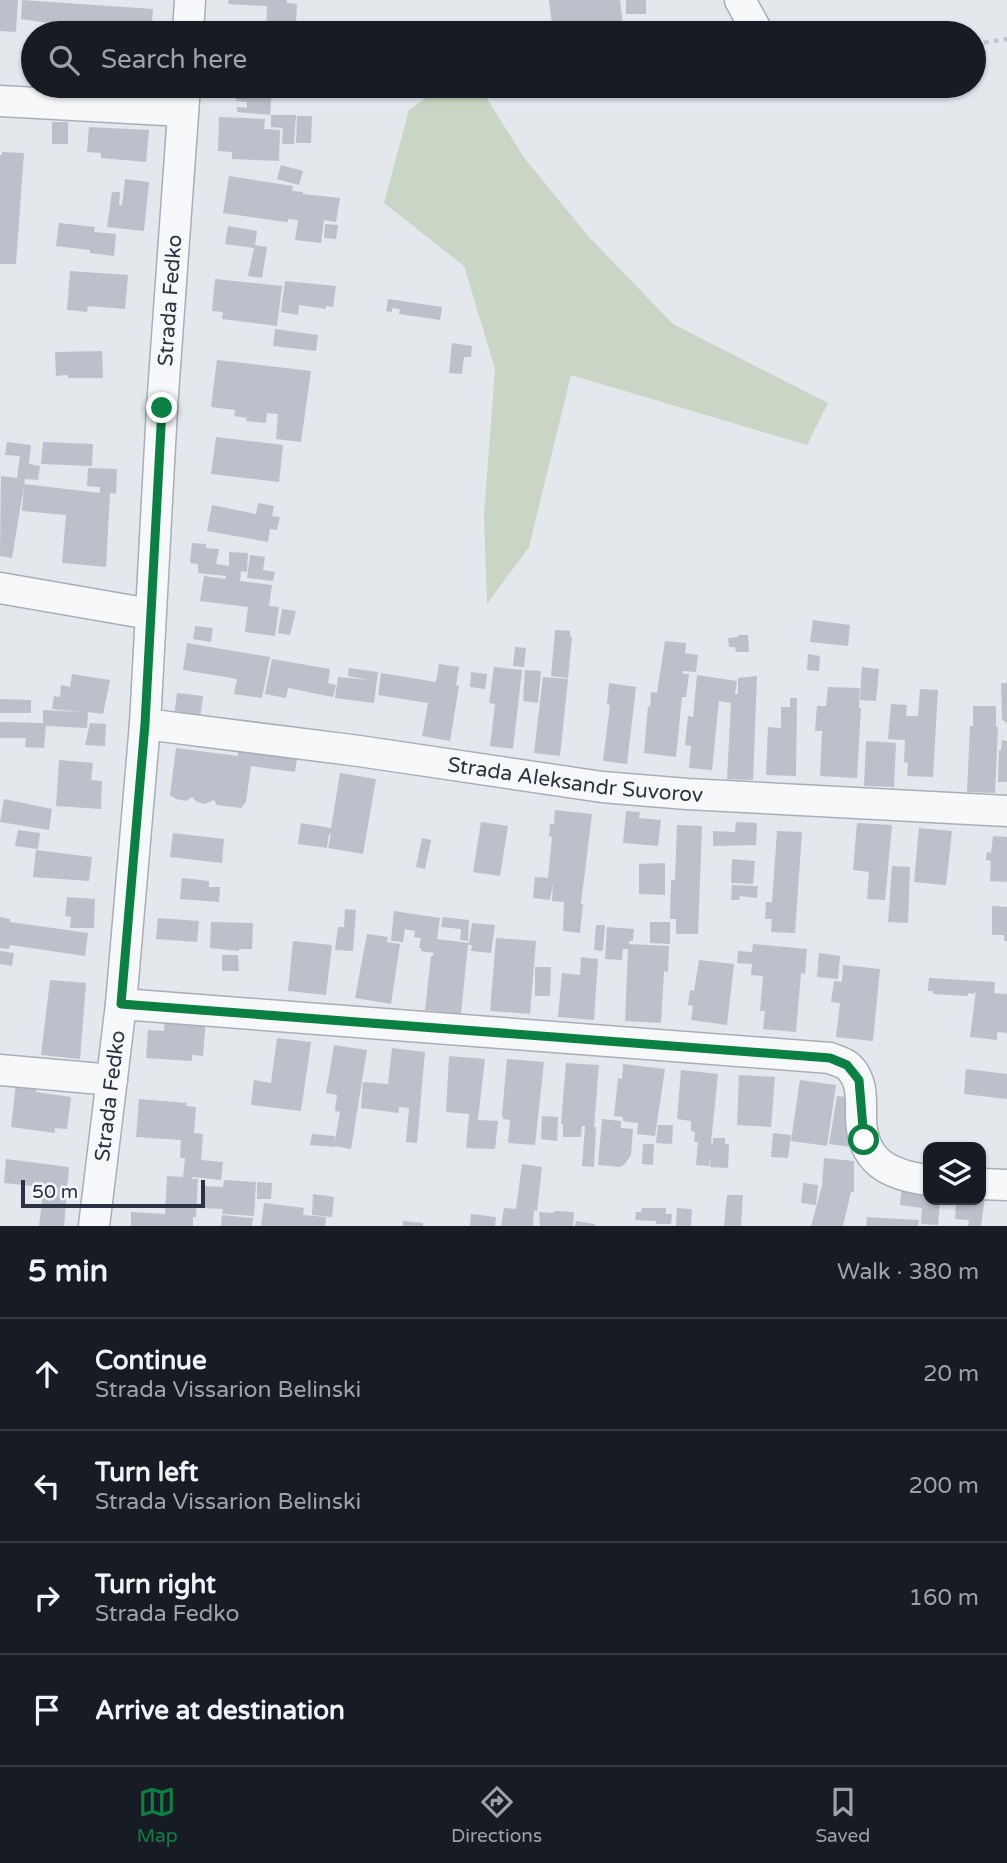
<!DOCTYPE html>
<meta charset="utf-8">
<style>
body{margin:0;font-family:"Varela Round",sans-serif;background:#20242c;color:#f1f3f6}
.controls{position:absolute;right:21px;bottom:21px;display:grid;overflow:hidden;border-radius:14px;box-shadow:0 2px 5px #0004}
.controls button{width:63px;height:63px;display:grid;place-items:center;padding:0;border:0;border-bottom:2px solid #363941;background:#171b24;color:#f1f3f6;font:35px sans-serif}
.scale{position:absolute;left:21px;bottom:18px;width:184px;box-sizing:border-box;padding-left:7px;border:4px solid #2b3445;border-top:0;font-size:19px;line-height:24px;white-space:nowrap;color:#2b3445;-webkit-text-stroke:5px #f4f6f9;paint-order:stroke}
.stop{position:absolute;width:21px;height:21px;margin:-16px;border:5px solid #0b8043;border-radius:50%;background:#fff}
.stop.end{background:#0b8043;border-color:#fff;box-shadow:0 2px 7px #0008}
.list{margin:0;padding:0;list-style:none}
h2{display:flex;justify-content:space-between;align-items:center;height:91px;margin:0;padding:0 28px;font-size:30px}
h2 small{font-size:23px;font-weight:400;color:#9ea1a6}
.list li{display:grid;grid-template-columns:46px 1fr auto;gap:21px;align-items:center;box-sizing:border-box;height:112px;padding:0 28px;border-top:2px solid #363941}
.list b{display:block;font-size:26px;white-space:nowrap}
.list p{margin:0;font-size:23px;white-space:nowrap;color:#9ea1a6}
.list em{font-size:23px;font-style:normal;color:#9ea1a6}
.icon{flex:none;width:38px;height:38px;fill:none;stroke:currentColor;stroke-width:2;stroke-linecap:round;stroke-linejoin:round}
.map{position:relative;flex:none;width:1007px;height:1226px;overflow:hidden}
.search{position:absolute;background:#171b24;box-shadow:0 2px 5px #0004;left:21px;right:21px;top:21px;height:77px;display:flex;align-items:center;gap:18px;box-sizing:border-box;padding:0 24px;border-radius:38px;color:#9ea1a6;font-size:26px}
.sheet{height:539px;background:#171b24}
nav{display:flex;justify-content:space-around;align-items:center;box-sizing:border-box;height:98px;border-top:2px solid #363941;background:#171b24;font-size:19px;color:#9ea1a6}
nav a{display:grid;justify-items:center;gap:4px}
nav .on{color:#0b8043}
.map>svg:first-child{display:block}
.green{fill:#c9d6c5}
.building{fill:#bbc0ca}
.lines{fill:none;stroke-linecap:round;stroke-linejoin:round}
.minor-casing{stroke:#a9aeb7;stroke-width:33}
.path{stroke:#c2c5cb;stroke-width:4.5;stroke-dasharray:5 5;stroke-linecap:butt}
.minor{stroke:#f7f8fa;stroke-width:30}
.route{stroke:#0b8043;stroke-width:9}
.labels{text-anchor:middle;stroke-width:7;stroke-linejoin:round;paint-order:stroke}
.street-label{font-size:21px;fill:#2b3445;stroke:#f4f6f9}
</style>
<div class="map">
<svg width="1007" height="1226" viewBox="0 0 1007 1226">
<rect width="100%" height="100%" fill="#e4e7ec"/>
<polygon class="green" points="443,86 479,86 525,159 589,237 673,324 828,403 807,445 571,375 529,547 487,604 484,514 495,369 464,266 384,203 409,110"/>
<g class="building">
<polygon points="0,0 18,0 16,32 0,31"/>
<polygon points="22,0 153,9 151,33 62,32 62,25 21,19"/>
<polygon points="229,0 287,0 287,3 297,4 296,22 305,22 304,33 266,33 267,6 228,4"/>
<polygon points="549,0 620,0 623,27 553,33"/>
<rect x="626" y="0" width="20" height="14"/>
<rect x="218" y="22" width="20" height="11"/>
<polygon points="237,86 272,86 270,115 237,112 237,107 247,108 247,102 236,101"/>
<polygon points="271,115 296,115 294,144 282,144 283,128 271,127"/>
<polygon points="297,116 312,116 311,143 296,143"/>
<polygon points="219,117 265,119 264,129 280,130 279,161 232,159 232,152 218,151"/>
<rect x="52" y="122" width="16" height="22"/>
<polygon points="89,127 149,130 146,162 101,158 101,153 87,152"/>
<polygon points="2,152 24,153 16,264 0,264 0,155 2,155"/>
<polygon points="281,165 303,171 299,185 277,179"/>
<polygon points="229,176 293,186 292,191 303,192 303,194 340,198 336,222 324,220 321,243 295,240 298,220 288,219 288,222 278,221 223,213"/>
<polygon points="125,179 149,182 144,231 107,227 112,192 120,192 119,205 122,205"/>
<polygon points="59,223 95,227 94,232 116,234 114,256 90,253 90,250 56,246"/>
<polygon points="325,224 338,225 336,239 324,238"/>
<polygon points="228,226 257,231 255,245 267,247 262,278 248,276 254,248 225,244"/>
<polygon points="70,271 128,275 125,309 88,306 87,312 67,310"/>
<polygon points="215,279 282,286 277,326 222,319 223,312 212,311"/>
<polygon points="285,281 336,286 333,307 326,306 326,309 299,305 298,315 281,312"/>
<polygon points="388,299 442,307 440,320 399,314 400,309 392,308 392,312 386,311"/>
<polygon points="275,329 318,335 316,351 273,346"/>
<polygon points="452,343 472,346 471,357 464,357 462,374 449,373"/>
<polygon points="102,351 103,378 68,378 68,375 56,376 55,352"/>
<polygon points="217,360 311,371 301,442 276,439 278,414 267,413 266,423 246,421 247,418 234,416 235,410 211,407"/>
<polygon points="216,437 283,445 279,482 211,474"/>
<polygon points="7,442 31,445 29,464 40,466 38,480 25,479 12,558 0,556 1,476 17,478 20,456 5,455"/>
<polygon points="43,442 93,444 92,466 41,464"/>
<polygon points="88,468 117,469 116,494 110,493 106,567 62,563 66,515 22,511 24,484 100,493 100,487 87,486"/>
<polygon points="258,503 274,506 272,516 280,517 277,530 270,529 268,542 207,531 212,505 256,514"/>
<polygon points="192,543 206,544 206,548 219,549 216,564 229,566 229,552 248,553 247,572 241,571 240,581 272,585 269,606 279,607 275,636 245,632 248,607 200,601 204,576 225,579 226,576 198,573 198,564 190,563"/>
<polygon points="250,555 265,557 263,570 275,572 273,581 247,578"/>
<polygon points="282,609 296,611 290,635 278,633"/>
<polygon points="813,620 850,625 848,646 810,642"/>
<polygon points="195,626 213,628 211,642 193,639"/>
<polygon points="555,630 570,631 570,637 572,637 568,678 551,676"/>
<polygon points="738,635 748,635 749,652 736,652 735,647 729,647 728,638 738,637"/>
<polygon points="665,641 686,643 685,653 698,655 696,672 683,671 683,674 689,674 686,697 682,697 676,757 644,753 648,706 650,707 651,692 657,693"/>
<polygon points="187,643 270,657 262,698 234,694 237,679 183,670"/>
<polygon points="515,647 526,648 524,667 513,666"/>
<polygon points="808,654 820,656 819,671 807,670"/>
<polygon points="272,659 330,669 328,683 336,685 333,697 288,688 286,698 265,694"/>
<polygon points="439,664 459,667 456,685 459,686 450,741 422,736 428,703 378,695 381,673 436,682"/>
<polygon points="494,667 522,670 513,749 490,746 495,704 489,703"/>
<polygon points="862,667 879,669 876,701 860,700"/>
<polygon points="349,668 378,672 374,703 335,698 338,677 369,680 348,676"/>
<polygon points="525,670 541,671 538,703 523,701"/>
<polygon points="471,672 487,674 485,689 470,687"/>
<polygon points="72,674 110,680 103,714 88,712 87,728 46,726 44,748 25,747 26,738 0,738 0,722 43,723 43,710 82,712 52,709 54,696 60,697 61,685 70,687"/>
<polygon points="697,675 737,681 735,694 738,694 738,678 757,676 753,780 727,779 731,703 719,701 712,770 689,768 691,746 685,745 688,716 693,717"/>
<polygon points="543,677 568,679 560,756 534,753"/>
<polygon points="609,683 636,687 627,764 603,761 610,705 607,704"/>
<polygon points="1001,683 1007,683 1007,724 1002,719"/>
<polygon points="828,687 860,688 859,708 861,708 857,778 820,776 822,731 815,731 817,706 826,706"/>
<polygon points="920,689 938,690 933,777 907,776 908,763 904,762 905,740 888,739 891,704 907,705 906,716 918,716"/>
<polygon points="177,693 203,696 200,719 174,716"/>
<polygon points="790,698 797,698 796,776 766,775 768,727 781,728 781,707 790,707"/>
<polygon points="0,699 31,700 31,713 0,713"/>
<polygon points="973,706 996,706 996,727 998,727 995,793 967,792 970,726 973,726"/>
<polygon points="90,723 106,724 105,746 85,745"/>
<polygon points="1002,740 1007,741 1007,782 998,782 999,750 1001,750"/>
<polygon points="866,741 896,743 894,787 864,786"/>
<polygon points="176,748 238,756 238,751 297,759 295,772 251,766 246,802 241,808 217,805 214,800 204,804 197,802 192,797 186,801 176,799 170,795"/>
<polygon points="59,760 93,763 91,780 102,781 101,809 56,806"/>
<polygon points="340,773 376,779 363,854 328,848 331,834 329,834 327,848 298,844 301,823 331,828"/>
<polygon points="4,799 52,809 49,830 0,822"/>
<polygon points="555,810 592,814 581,904 583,904 580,933 563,931 564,902 552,901 553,883 550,900 533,898 535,877 548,878 552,837 549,836 550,824 554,824"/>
<polygon points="626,811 640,812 639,818 661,820 658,846 623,843"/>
<polygon points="481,822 508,826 500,876 473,872"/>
<polygon points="736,822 757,823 756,845 713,846 713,831 735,832"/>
<polygon points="857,823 892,825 885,900 867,899 869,872 853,870"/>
<polygon points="677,825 702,826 698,934 676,934 676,919 670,919 671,880 675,880"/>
<polygon points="919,828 952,831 946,885 914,882"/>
<polygon points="18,830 40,833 38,849 15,846"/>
<polygon points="777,831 802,832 795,933 771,932 772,919 765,919 766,902 772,902"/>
<polygon points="173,833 224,839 222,863 170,857"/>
<polygon points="993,836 1007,837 1007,882 990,881 991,861 986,860 987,852 991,853"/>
<polygon points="422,838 431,840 425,869 416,867"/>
<polygon points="36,850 92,857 89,881 33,877"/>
<polygon points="732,859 755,861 753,884 731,883"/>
<polygon points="665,863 665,895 639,894 639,864"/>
<polygon points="892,866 910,867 908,923 888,922"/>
<polygon points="182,878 209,881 209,887 220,887 219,902 180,899"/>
<polygon points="732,885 758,886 757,898 740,896 739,900 731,900"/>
<polygon points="67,897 95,899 94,928 70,928 71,917 65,916"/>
<polygon points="992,906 1007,907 1007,941 1004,941 1004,935 992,935"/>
<polygon points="345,909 356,910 353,951 335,950 338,927 344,927"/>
<polygon points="394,911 440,918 437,939 469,943 472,923 495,925 491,953 471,951 472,945 468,945 461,1014 425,1010 431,956 433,956 434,953 421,951 421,948 419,948 421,938 414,937 415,931 405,929 403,942 391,941"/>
<polygon points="0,917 10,919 10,922 88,933 85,956 10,945 9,949 0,948"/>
<polygon points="443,917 469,920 468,941 460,940 461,929 441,927"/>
<polygon points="158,918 199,921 197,942 156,939"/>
<polygon points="211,922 253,923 252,949 239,949 239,951 210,948"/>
<polygon points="650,922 670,922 670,944 650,943"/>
<polygon points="596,925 605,925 603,951 594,950"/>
<polygon points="607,927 634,929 633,941 629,941 629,944 669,946 668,972 664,971 661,1023 625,1021 628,949 623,949 622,960 605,959"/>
<polygon points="367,934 388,937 387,942 400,944 391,1004 355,998"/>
<polygon points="496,938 536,941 530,1014 490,1011"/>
<polygon points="293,941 332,945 326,995 288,991"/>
<polygon points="753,944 807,949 805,974 801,973 796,1032 763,1029 765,1011 760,1011 763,976 751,975 752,964 737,963 738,951 752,952"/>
<polygon points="0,951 14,953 12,966 0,964"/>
<polygon points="819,953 840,956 838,979 817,977"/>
<polygon points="222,955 238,955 239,971 222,971"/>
<polygon points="581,957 598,959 594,1020 558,1017 562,973 580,975"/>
<polygon points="699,960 734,964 727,1025 691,1020 693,1006 688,1005 690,990 694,991"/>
<polygon points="843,965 880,969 873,1041 836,1037 840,1003 831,1002 834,981 842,982"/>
<polygon points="535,967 551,967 550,996 535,996"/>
<polygon points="929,978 995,982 994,993 1007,994 1007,1033 997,1032 997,1040 970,1037 976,990 974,994 968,993 968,996 933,994 933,991 928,991"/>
<polygon points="50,980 86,983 80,1059 41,1055"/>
<polygon points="165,1015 206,1018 203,1056 192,1055 192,1061 146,1058 148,1030 164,1031"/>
<polygon points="277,1038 311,1042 301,1111 251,1105 254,1080 271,1083"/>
<polygon points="334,1045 367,1050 351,1149 334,1146 340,1112 335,1111 337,1095 326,1093"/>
<polygon points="392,1048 425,1052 417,1143 406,1142 409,1108 399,1107 399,1113 361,1108 363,1082 388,1084"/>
<polygon points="449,1056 485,1059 478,1120 498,1121 495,1149 466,1148 469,1114 446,1112"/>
<polygon points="507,1059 544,1062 535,1145 508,1143 510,1120 503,1119 502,1114"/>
<polygon points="566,1063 599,1065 594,1127 596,1127 594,1167 582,1166 585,1126 582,1126 581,1137 563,1137 563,1124 561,1124"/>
<polygon points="623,1064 665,1069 655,1136 637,1134 638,1123 623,1121 623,1117 614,1116 618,1078 622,1079"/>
<polygon points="966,1069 1007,1074 1007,1099 964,1094"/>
<polygon points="681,1070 718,1074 711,1143 713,1144 713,1138 725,1138 725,1144 729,1144 728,1168 710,1167 711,1155 709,1166 696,1165 698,1142 694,1142 695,1132 691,1131 691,1121 677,1119"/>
<polygon points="739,1075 775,1077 771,1127 737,1125"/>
<polygon points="800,1080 836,1085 827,1146 791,1141"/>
<polygon points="16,1083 37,1085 36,1092 71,1097 67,1129 55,1128 55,1133 11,1127"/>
<polygon points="837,1096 847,1097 850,1147 829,1144"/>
<polygon points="139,1099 187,1103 186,1106 196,1107 194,1133 203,1134 201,1160 223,1162 221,1180 192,1177 192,1179 198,1179 196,1217 193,1217 193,1226 131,1226 131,1212 165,1214 167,1176 183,1177 185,1158 180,1158 181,1140 136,1137"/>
<polygon points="542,1116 558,1117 557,1141 541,1139"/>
<polygon points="602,1119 621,1121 621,1128 633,1129 631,1155 625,1164 620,1167 598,1165"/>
<polygon points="658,1125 673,1125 672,1144 656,1143"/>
<polygon points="773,1133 791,1135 788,1158 771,1157"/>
<polygon points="312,1134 335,1136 334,1147 310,1145"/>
<polygon points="643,1144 654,1144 653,1165 642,1164"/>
<polygon points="824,1158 854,1161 854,1192 851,1192 843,1226 811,1226 822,1186"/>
<polygon points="6,1159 69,1167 64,1226 39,1226 44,1183 34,1182 33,1186 4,1183"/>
<polygon points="522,1164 542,1167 537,1211 534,1210 533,1226 501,1226 504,1208 516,1209"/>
<polygon points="224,1180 256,1182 254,1216 222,1214 223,1209 201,1208 202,1186 223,1187"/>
<polygon points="257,1182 272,1183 271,1199 257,1199"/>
<polygon points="803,1183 818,1185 816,1205 801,1203"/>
<polygon points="902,1184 928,1187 928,1200 940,1200 938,1225 921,1224 922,1208 900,1205"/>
<polygon points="313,1194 334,1197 332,1217 312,1215"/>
<polygon points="727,1195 743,1195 741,1226 724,1226"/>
<polygon points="981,1196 985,1196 981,1226 968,1226 969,1220 955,1219 956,1200 981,1200"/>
<polygon points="264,1203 304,1208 303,1215 326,1217 325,1226 261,1226"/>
<polygon points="642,1208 666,1208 666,1214 672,1214 671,1224 656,1224 656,1221 635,1220 636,1212 641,1212"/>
<polygon points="677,1208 692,1209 691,1226 676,1226"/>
<polygon points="554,1211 574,1212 573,1226 540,1226 539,1212 554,1213"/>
<polygon points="471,1214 496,1217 495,1226 470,1226"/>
<polygon points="222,1215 253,1218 252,1226 221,1226"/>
<polygon points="867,1217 919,1220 918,1226 866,1226"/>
<polygon points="403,1221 423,1223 423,1226 403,1226"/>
<polygon points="576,1221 595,1224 595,1226 575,1226"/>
</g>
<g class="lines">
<g class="minor-casing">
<g id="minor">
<polyline points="740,0 758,33"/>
<polyline points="188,33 190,0"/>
<polyline points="0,101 183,111"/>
<polyline points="0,588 150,614"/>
<path id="s1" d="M145,724L359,751L602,787L687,794L1007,811"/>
<path d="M121,1004L830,1058C836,1061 844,1062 849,1067C863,1081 861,1099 861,1118C862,1162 889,1175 928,1180"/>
<polyline points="0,1070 112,1080"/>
<polyline points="981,1184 1007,1185"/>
<path id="s2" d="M94,1226L121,1004L145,724L162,408L185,86"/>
</g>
</g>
<polyline class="path" points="974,44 1007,39"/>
<use href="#minor" class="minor"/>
</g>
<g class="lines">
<polyline class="route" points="162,408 145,724 121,1004 830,1058 847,1065 859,1080 864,1140"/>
</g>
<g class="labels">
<g class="street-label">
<text dy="7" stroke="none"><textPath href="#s2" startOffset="929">Strada Fedko</textPath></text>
<text dy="7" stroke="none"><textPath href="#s1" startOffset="434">Strada Aleksandr Suvorov</textPath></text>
<text dy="7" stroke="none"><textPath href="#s2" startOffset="131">Strada Fedko</textPath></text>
</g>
</g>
</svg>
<div class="controls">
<button><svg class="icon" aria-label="layers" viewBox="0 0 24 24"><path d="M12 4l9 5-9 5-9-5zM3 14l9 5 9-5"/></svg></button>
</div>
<div class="scale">50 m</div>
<div class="stop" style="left:864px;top:1140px"></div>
<div class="stop end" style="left:162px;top:408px"></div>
<div class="search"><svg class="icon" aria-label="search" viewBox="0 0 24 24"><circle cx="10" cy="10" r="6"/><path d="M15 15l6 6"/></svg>Search here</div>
</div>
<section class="sheet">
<h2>5 min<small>Walk · 380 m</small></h2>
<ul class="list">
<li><svg class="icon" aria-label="ahead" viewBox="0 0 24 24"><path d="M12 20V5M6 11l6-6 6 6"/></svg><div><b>Continue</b><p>Strada Vissarion Belinski</p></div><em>20 m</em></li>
<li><svg class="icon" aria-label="left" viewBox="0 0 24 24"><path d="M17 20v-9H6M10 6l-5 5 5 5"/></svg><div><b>Turn left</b><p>Strada Vissarion Belinski</p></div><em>200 m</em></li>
<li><svg class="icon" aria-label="right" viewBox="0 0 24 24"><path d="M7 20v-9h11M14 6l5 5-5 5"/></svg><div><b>Turn right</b><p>Strada Fedko</p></div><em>160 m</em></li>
<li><svg class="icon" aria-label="arrive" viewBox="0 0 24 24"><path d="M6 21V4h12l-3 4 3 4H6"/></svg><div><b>Arrive at destination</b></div></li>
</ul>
</section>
<nav>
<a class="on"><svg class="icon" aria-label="map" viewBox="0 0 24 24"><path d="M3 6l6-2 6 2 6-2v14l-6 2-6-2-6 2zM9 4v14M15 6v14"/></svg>Map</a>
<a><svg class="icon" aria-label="directions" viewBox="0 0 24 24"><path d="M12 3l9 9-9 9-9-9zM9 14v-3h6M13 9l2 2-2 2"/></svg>Directions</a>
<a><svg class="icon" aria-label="saved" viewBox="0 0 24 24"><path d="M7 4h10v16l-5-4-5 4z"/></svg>Saved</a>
</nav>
